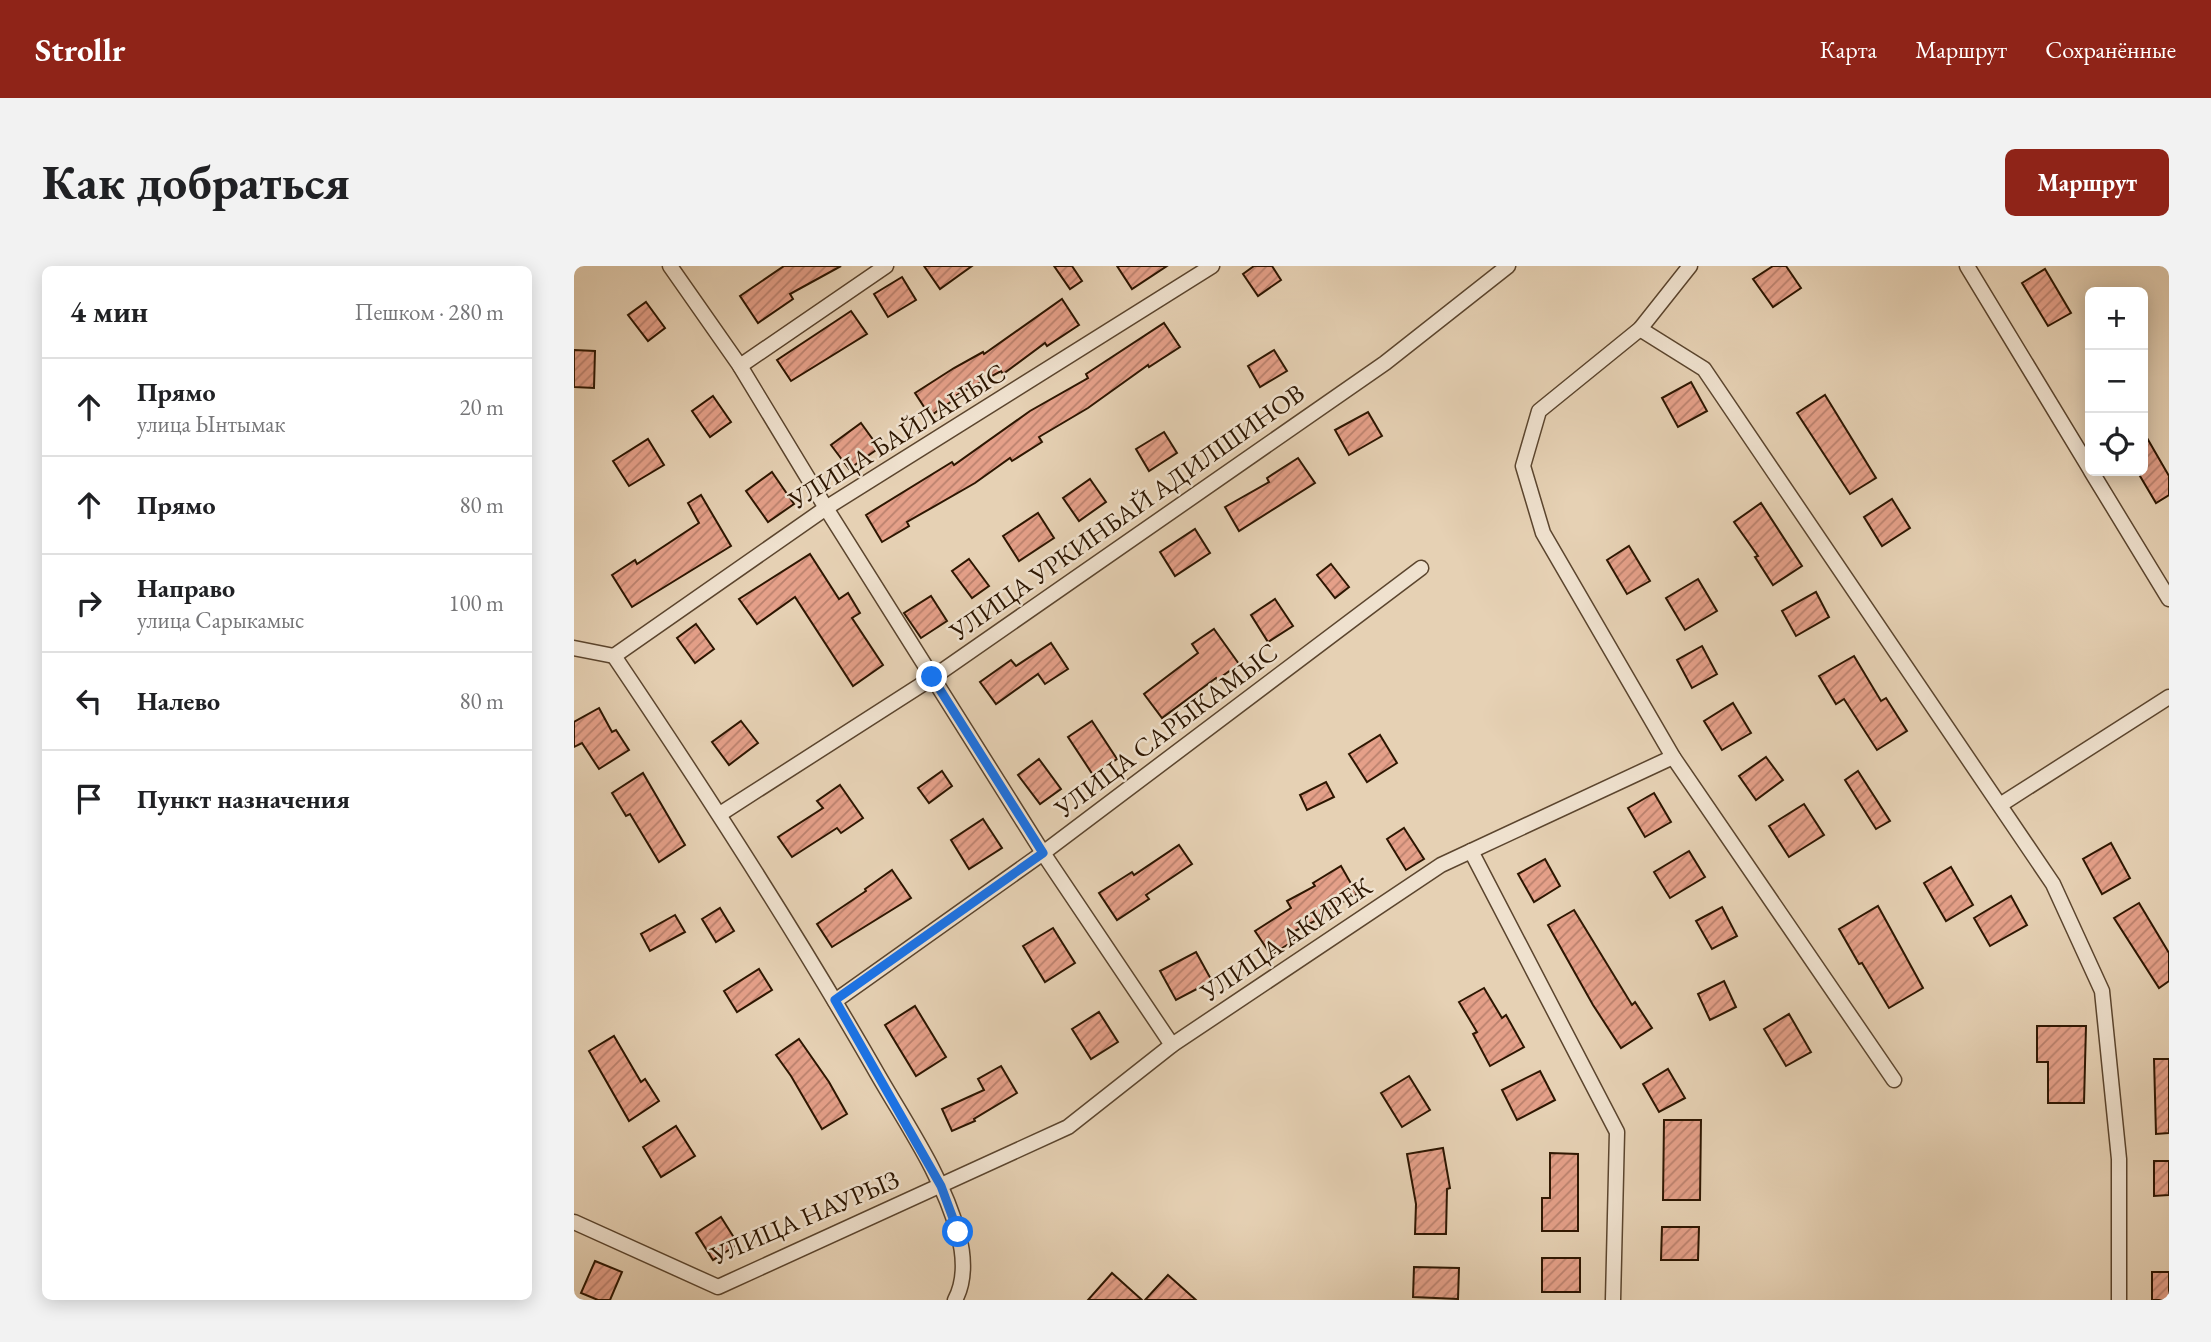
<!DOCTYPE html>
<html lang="ru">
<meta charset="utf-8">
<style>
body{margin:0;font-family:"EB Garamond",serif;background:#f2f2f2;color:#202124}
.controls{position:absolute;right:21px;top:21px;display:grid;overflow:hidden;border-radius:10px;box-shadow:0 4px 18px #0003}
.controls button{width:63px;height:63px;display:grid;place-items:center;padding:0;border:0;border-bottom:2px solid #e0e0e0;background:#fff;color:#202124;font:35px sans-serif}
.stop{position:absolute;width:21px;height:21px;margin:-16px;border:5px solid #1a73e8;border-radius:50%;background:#fff}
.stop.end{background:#1a73e8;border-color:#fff;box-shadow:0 2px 7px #0008}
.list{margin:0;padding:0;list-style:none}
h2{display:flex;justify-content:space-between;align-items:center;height:91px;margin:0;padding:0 28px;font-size:30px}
h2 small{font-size:23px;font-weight:400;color:#757577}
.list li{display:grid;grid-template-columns:46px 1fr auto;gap:21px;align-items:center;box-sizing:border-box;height:98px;padding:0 28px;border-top:2px solid #e0e0e0}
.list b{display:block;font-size:26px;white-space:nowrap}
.list p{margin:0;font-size:23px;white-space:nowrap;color:#757577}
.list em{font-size:23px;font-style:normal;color:#757577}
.icon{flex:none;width:38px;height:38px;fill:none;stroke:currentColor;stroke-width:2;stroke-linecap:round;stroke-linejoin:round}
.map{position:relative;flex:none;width:1595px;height:1034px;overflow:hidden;border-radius:10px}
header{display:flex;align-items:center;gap:42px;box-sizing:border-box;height:98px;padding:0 35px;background:#8f2418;color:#fff}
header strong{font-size:33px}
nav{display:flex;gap:38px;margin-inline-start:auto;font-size:24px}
.intro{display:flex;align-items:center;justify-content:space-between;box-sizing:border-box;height:168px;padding:0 42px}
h1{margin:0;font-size:49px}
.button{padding:18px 32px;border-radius:10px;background:#8f2418;color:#fff;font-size:24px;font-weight:700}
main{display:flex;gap:42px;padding:0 42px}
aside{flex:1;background:#fff;border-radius:10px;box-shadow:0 4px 18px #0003}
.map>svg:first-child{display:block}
.building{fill:url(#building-hatch);stroke:#2d1601;stroke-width:2}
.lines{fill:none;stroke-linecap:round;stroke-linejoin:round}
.street-casing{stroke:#5b452e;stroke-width:17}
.street{stroke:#efe1ce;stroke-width:14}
.route{stroke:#1a73e8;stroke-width:9}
.labels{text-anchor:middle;stroke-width:5;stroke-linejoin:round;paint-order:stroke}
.street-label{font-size:26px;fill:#2d1601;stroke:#efe1ce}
</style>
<header>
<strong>Strollr</strong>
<nav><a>Карта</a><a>Маршрут</a><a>Сохранённые</a></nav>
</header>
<div class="intro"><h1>Как добраться</h1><a class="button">Маршрут</a></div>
<main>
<aside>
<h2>4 мин<small>Пешком · 280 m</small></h2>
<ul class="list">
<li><svg class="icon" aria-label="ahead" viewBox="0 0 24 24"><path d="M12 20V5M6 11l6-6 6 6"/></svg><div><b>Прямо</b><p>улица Ынтымак</p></div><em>20 m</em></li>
<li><svg class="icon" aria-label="ahead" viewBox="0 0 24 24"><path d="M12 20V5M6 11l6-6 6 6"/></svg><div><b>Прямо</b></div><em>80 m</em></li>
<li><svg class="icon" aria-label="right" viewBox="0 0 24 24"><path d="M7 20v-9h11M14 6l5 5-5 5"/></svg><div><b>Направо</b><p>улица Сарыкамыс</p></div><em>100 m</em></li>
<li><svg class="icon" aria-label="left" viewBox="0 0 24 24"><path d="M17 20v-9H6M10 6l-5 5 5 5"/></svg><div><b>Налево</b></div><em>80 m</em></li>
<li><svg class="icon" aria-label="arrive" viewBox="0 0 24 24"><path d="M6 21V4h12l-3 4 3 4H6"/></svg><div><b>Пункт назначения</b></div></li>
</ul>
</aside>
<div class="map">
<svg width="1595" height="1034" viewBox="0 0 1595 1034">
<defs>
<pattern id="building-hatch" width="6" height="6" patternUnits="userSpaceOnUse" patternTransform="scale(1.75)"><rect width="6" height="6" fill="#e5a089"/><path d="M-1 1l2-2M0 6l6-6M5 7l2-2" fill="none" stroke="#ba816e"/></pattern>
</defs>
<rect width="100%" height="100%" fill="#e6d1b4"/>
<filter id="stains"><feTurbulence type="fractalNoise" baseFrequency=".00286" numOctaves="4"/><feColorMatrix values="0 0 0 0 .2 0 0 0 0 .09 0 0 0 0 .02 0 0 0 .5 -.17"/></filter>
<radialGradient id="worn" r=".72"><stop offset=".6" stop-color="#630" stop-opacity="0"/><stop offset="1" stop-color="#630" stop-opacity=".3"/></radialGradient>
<g class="building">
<polygon points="210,0 267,0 216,28 219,33 184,57 166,30"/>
<polygon points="350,0 398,0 366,23"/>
<polygon points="480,0 498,0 508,15 496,23"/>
<polygon points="543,0 593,0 558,23"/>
<polygon points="680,0 698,0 707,14 684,30 669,8"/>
<polygon points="1199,0 1212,0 1227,22 1199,41 1179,13"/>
<polygon points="1471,3 1497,47 1474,60 1448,17"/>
<polygon points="328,11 342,34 314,51 300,28"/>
<polygon points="488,33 505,59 473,80 471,77 429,108 427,105 383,129 384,131 356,150 341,127 380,102 409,86 410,88"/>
<polygon points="72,36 91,62 74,75 54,49"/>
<polygon points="277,45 293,68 217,115 203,94"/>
<polygon points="590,57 606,81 575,101 574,99 514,142 465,171 468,176 438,195 436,192 401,217 333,256 335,260 308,276 292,249 378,196 380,199 456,145 514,112 512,108"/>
<polygon points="0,84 21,85 20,122 0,121"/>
<polygon points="700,84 713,105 686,121 674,100"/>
<polygon points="1117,116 1133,145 1104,161 1088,132"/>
<polygon points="1251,129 1302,212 1276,228 1223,147"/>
<polygon points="139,130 157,156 136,171 118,145"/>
<polygon points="794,146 808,170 775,189 761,164"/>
<polygon points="287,157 305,182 275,203 257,179"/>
<polygon points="1569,165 1595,210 1595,229 1582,237 1563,205 1569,205"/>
<polygon points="590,166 603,187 575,205 562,183"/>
<polygon points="74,173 90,199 55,220 39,195"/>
<polygon points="724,192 741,217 665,265 651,241 695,216 693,212"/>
<polygon points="198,206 220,238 194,256 172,225"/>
<polygon points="516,213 532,236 505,255 489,232"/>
<polygon points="127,229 157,280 58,341 38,309 61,294 63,298 125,257 114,237"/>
<polygon points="1318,233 1336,262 1308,280 1290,251"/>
<polygon points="1187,237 1228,300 1199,319 1181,291 1184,290 1160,256"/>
<polygon points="464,247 480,272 445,295 429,270"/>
<polygon points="621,263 636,287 601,310 586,286"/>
<polygon points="1055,280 1076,315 1053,328 1033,294"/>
<polygon points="236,288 265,333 274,327 286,347 278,352 309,399 279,420 221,331 183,358 165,333"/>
<polygon points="395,293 415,320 398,332 378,305"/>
<polygon points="757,298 775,321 761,332 743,309"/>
<polygon points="1124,313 1143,345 1111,364 1092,332"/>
<polygon points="1242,326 1255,351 1222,370 1208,345"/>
<polygon points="357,330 373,355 347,372 330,347"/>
<polygon points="701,333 719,360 694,376 677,349"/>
<polygon points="122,358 140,383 121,397 103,372"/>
<polygon points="640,363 665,398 643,414 642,412 588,452 570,428 624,387 618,378"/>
<polygon points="477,377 494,403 471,418 464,408 422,438 406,416 437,394 442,400"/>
<polygon points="1128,380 1143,408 1118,422 1103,394"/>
<polygon points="1280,390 1307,435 1312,432 1333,465 1303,484 1270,433 1262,438 1245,410"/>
<polygon points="1159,437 1177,467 1148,484 1130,455"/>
<polygon points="25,442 38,466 42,464 55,484 25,503 8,477 0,481 0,456"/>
<polygon points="167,455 184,477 155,499 138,476"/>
<polygon points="518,455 543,493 519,509 494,471"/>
<polygon points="806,469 823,497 793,516 775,488"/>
<polygon points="1192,491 1209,514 1182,534 1165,510"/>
<polygon points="465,493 487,523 466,538 444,509"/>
<polygon points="368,505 378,520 355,537 344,522"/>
<polygon points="1284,505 1316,555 1302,563 1271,514"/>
<polygon points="69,507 111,579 85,596 56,548 52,550 38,527"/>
<polygon points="752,516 760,531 733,544 726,529"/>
<polygon points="266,519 289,552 267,567 263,562 218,591 204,571 249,542 243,535"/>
<polygon points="1080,527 1097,556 1071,571 1054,542"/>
<polygon points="1230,538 1250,569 1215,591 1195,560"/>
<polygon points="409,553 428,582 395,603 377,574"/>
<polygon points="830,562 850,593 832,604 813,573"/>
<polygon points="1537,577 1556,612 1528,628 1509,593"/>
<polygon points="605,579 618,598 572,629 575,633 543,654 525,627 558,606 560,609"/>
<polygon points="1115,585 1131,611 1096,632 1080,606"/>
<polygon points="971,593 986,620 960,636 944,608"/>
<polygon points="767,600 783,628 744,650 745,653 717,667 721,674 697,689 681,665 717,642 713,635 741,620 739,617"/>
<polygon points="1377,601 1399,639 1372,655 1350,617"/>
<polygon points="318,604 337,632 258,681 243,658 292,625 291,623"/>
<polygon points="1437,630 1453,659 1416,680 1400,652"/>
<polygon points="1565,637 1595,687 1595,715 1585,722 1540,652"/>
<polygon points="1304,640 1349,722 1315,742 1288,697 1285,698 1265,663"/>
<polygon points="1148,641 1163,670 1138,683 1122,655"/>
<polygon points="146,642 160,665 142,676 128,653"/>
<polygon points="1000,644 1058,739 1061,736 1078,762 1047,782 1019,739 974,659"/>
<polygon points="101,649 111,666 76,685 67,668"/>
<polygon points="479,662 501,697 471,716 449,680"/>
<polygon points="622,686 638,715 602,734 586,705"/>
<polygon points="185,703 198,724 163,746 150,725"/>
<polygon points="1150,715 1162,741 1136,754 1124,728"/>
<polygon points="910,722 928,752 932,749 950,781 916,800 899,768 903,766 885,736"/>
<polygon points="341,740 372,791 342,810 311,759"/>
<polygon points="525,746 544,776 517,793 498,763"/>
<polygon points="1215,748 1237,786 1212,800 1190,763"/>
<polygon points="1463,760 1512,760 1510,837 1474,837 1474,796 1463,796"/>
<polygon points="40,770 67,816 71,813 85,835 55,855 15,785"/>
<polygon points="225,773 255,816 273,848 248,863 217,810 202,789"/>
<polygon points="1580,793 1595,793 1595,867 1582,868"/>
<polygon points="427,800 443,827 400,853 401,855 378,865 368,843 410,824 404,813"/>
<polygon points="1094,803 1111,832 1085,846 1069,818"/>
<polygon points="966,805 981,834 943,854 928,824"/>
<polygon points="835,810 856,844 828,861 807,827"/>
<polygon points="1090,854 1127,854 1126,934 1089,934"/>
<polygon points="102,860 121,890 87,911 69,881"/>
<polygon points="869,882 876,922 873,923 872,968 841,968 842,938 833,888"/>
<polygon points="976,887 1004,888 1004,965 968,965 968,932 976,932"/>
<polygon points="1580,895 1595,895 1595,929 1580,930"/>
<polygon points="147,951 164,978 139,994 122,967"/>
<polygon points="1088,961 1125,961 1124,994 1087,994"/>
<rect x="968" y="992" width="38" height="34"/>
<polygon points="21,995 48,1006 36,1034 24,1034 7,1027"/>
<polygon points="840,1001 885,1002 884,1033 839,1031"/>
<rect x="1578" y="1006" width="17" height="28"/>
<polygon points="538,1007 568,1034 514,1034"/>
<polygon points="594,1009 622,1034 571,1034"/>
</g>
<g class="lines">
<g class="street-casing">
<g id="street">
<polyline points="96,0 166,100 252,242 469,587 598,779"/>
<polyline points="1116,0 1066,63 965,145 949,200 969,267 1099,491 1320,814"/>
<polyline points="1393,0 1516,203"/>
<polyline points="1066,63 1130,103 1479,618 1528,725 1545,893 1545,1034"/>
<polyline points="166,100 312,0"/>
<polyline points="1517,205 1595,333"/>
<polyline points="0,382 40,390"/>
<path d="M40,390C131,525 219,661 300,802C330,855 368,908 384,967C390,988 392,1014 381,1034"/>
<polyline points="40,390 252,242 638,0"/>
<polyline points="1426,539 1595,431"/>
<polyline points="146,548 358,412 811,97 934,0"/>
<polyline points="897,585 1043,866 1039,1034"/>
<polyline points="261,735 469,587 847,302"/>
<polyline points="0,956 144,1021 494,861 598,779 867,599 1099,491"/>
</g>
</g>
<use href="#street" class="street"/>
</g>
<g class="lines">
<polyline class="route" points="358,411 469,587 261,734 367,920 384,966"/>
</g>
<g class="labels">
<g class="street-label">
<text transform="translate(323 170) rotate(-32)" y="9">УЛИЦА БАЙЛАНЫС</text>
<text transform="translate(553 246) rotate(-35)" y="9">УЛИЦА УРКИНБАЙ АДИЛШИНОВ</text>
<text transform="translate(592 464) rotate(-37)" y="9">УЛИЦА САРЫКАМЫС</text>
<text transform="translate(712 673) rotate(-34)" y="9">УЛИЦА АКИРЕК</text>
<text transform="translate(231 951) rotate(-23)" y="9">УЛИЦА НАУРЫЗ</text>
</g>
</g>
<rect width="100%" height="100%" filter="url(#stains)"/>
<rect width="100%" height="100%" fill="url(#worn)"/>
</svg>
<div class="controls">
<button>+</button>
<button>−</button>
<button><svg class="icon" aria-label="locate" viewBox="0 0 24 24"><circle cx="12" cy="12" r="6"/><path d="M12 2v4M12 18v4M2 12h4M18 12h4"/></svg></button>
</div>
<div class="stop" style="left:384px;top:966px"></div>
<div class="stop end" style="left:358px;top:411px"></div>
</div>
</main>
